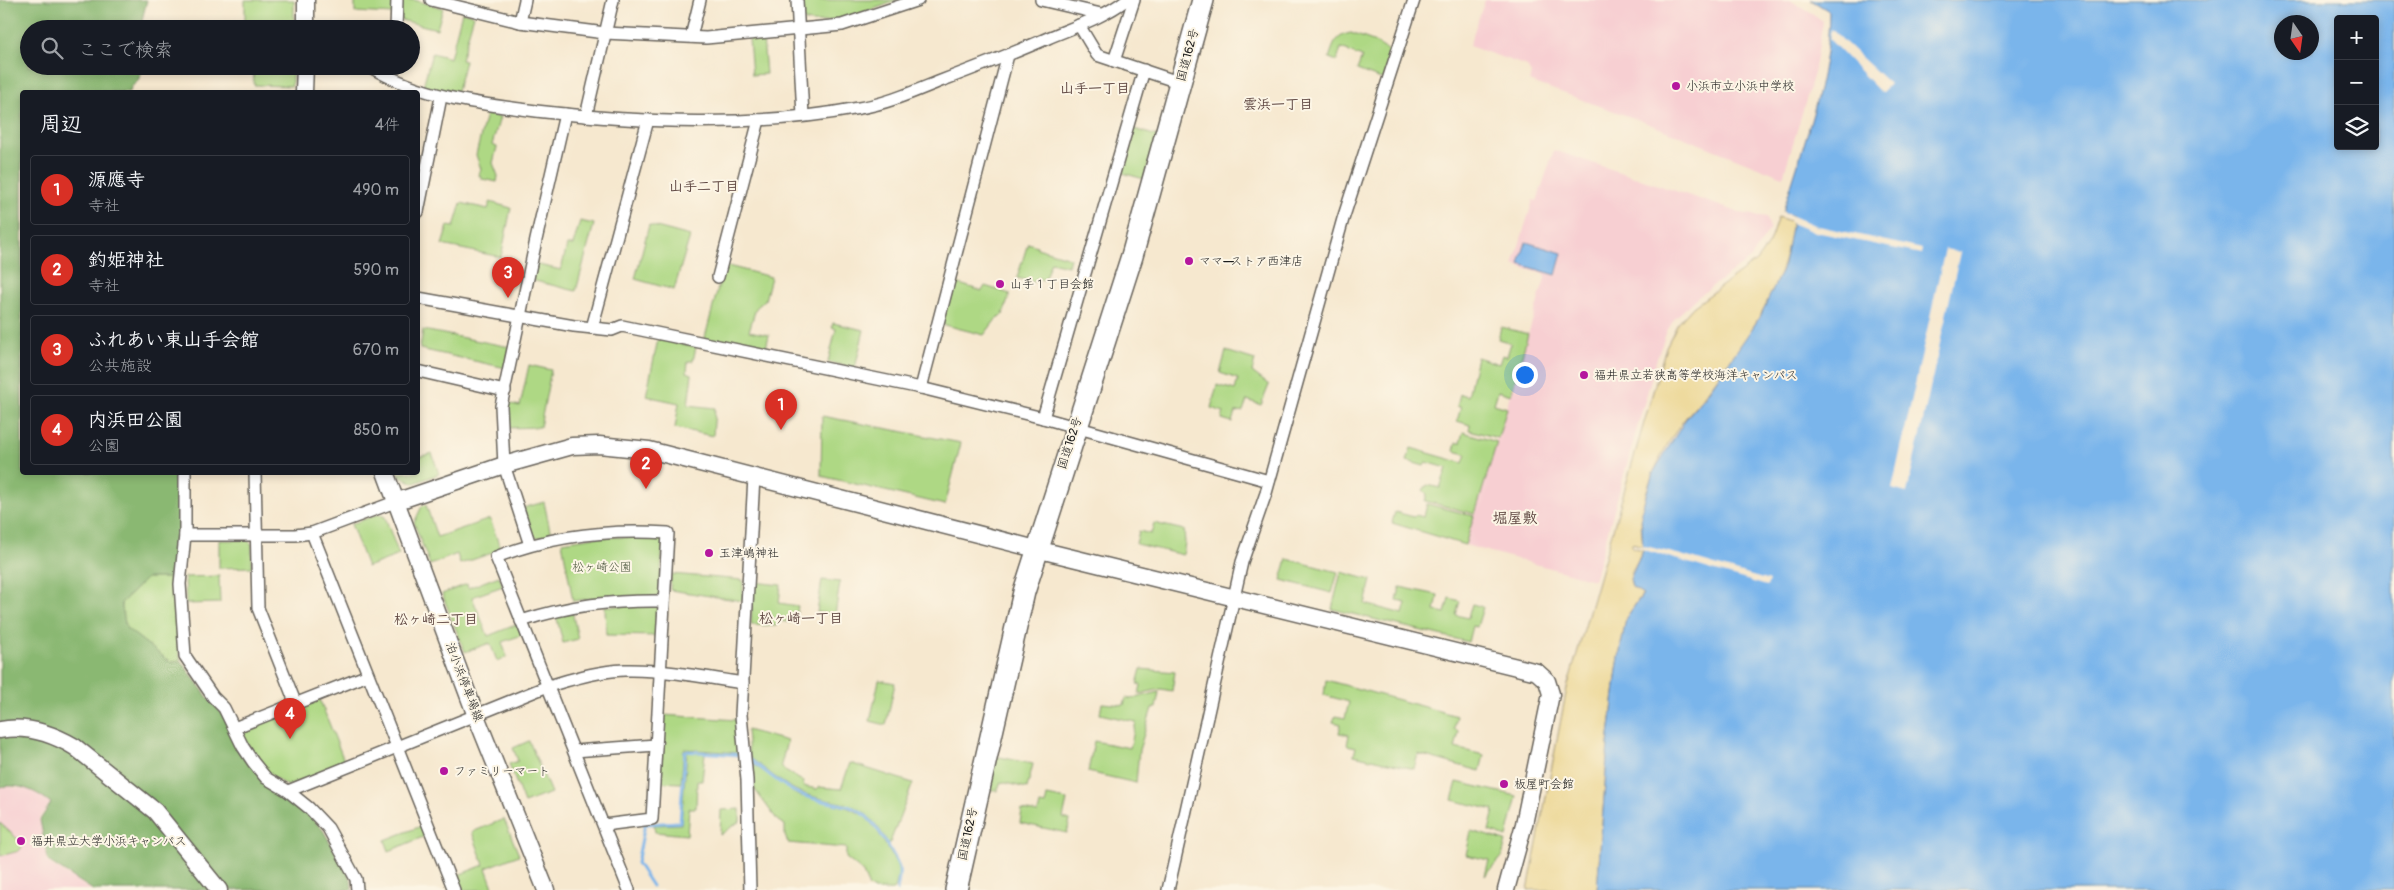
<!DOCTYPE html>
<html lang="ja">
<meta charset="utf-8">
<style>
:root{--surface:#171b24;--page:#20242c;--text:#f1f3f6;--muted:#9ea1a6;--line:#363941;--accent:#d93025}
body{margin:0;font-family:Pangolin,"Klee One",sans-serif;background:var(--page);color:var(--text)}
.controls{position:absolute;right:15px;top:15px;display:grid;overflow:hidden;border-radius:5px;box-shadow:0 2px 8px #0003}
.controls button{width:45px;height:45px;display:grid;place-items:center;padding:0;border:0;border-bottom:1px solid var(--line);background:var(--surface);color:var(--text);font:25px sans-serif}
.compass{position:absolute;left:2274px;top:15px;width:45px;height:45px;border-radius:50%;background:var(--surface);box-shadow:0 2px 8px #0003;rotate:167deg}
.you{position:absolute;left:1524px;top:374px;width:18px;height:18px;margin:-12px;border:4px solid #fff;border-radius:50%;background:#1a73e8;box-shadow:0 0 0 8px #1a73e833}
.badge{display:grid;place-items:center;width:32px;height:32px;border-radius:50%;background:var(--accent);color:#fff;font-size:16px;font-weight:700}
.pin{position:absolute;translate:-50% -41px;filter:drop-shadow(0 1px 2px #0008)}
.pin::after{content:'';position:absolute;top:26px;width:18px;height:15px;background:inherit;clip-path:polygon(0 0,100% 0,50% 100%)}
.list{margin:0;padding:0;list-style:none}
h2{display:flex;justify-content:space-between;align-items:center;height:65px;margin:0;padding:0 20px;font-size:21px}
h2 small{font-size:16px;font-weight:400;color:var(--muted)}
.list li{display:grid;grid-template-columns:32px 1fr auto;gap:15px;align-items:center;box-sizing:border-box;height:70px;margin:0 10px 10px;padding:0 10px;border:1px solid var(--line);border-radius:5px}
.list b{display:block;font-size:19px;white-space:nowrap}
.list p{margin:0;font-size:16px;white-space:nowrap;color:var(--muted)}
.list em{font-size:16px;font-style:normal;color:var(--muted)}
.icon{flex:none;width:28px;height:28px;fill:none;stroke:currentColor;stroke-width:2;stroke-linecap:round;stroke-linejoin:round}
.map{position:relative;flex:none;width:2394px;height:890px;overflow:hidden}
.search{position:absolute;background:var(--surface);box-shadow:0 2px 8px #0003;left:20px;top:20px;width:400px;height:55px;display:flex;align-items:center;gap:12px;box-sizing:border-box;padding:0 18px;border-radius:28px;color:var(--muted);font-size:19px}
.panel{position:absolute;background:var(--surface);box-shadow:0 2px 8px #0003;left:20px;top:90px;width:400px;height:385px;border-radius:5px}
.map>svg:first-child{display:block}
.built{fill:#f7cfd2}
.green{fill:#aed884;stroke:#657a50}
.forest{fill:#8ab872;stroke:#536a47}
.sand{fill:#eeda9e;stroke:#857b5d}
.water{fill:#7ab5eb;stroke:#4b6884;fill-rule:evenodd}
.pier{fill:#f6e8cf}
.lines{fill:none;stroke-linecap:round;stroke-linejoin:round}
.stream{stroke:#7ab5eb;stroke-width:3}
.street-casing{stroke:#68635b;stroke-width:14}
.secondary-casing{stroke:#68635b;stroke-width:19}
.highway-casing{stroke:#68635b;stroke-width:24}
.street{stroke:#fff;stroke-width:11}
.secondary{stroke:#fff;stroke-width:16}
.highway{stroke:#fff;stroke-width:21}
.poi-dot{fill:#b5179e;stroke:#fcf5e5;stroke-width:2}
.labels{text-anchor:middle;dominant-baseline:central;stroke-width:4;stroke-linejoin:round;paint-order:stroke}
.street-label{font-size:12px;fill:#1c1c1c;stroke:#fcf5e5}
.poi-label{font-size:12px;fill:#1c1c1c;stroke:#fcf5e5;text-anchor:start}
.park-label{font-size:12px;fill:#48543b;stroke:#fcf5e5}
.neighbourhood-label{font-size:14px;font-weight:bold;fill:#5f4742;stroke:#fcf5e5}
.quarter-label{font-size:15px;font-weight:bold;fill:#5f4742;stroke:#fcf5e5}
</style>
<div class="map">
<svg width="2394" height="890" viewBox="0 0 2394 890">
<rect width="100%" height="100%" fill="#fcf5e5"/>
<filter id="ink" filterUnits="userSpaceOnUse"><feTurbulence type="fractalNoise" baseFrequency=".02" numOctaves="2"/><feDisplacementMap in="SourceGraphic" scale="10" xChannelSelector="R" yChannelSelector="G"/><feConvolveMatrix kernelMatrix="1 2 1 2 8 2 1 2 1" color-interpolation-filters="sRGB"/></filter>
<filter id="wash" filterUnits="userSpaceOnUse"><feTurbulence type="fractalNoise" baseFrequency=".0096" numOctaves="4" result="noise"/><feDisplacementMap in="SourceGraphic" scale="20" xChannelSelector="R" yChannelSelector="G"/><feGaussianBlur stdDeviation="1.12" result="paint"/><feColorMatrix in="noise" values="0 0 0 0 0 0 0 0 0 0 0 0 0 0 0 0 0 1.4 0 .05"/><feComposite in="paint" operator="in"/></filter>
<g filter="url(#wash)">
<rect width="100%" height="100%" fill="#f6e8cf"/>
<g class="built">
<polygon points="1485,0 1790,0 1823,21 1814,73 1783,177 1639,120 1529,81 1531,74 1527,66 1469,46"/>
<polygon points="1554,150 1741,213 1767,217 1770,229 1751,258 1699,296 1675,318 1667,331 1657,358 1594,580 1465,545 1546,275 1513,265 1533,200 1537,201"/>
<polygon points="0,786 26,789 40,795 50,803 39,819 47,862 91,890 0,890"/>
</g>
<g class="green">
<polygon points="245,0 294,0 294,29 248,29 245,25"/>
<polygon points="355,0 393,0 393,14 355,12"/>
<polygon points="403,0 414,0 443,8 437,29 401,20 400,2"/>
<path d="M801 0H899C879 7 819 31 802 19Z"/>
<polygon points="462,12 474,15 461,60 465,61 456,95 423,86 432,53 450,58"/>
<path d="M1351 33 1373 41 1392 53 1384 78 1381 79 1357 70 1362 57 1349 52V51L1341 48 1337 61 1329 58C1334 44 1335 36 1351 33Z"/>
<polygon points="763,38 766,74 752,75 749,39"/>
<polygon points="292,66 292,86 254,85 253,66"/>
<polygon points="486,114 500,117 492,145 497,147 493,163 498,176 497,182 482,179 479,175 481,169 476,155"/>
<polygon points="1131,128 1157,136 1144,179 1119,172"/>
<polygon points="490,202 511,208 501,257 442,245 448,226 454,227 461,203 488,209"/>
<polygon points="580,221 594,224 576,291 531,280 534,264 561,270 567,245 573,245"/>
<polygon points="649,225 690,236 674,290 635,279"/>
<polygon points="1028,243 1037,246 1037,248 1070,258 1068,266 1051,262 1044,280 1037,278 1035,282 1017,278"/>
<polygon points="724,265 771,277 765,300 756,308 749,331 769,335 765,352 704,341"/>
<polygon points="953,282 982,291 985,286 1010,294 1003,315 997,318 984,335 941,324"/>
<polygon points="833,323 864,330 855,368 828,362 836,329 832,327"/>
<polygon points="1501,327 1528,334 1511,395 1498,391 1494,404 1507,408 1498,438 1469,430 1470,425 1457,421 1461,407 1457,406 1460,394 1468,396 1477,357 1499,364 1502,355 1507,356 1511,343 1498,339"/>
<polygon points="423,330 510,347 506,368 420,349"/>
<polygon points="658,339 696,347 693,361 688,361 687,372 692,374 688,405 715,408 713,436 675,428 679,403 646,396"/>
<polygon points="1226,351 1255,360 1252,372 1269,385 1261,405 1247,400 1243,411 1235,412 1232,422 1222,419 1224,412 1211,408 1217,385 1235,390 1238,379 1220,373"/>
<polygon points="529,365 551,370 540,427 507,428 507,403 520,406"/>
<polygon points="822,416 961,443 945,505 821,476"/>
<polygon points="1463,432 1497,442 1475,514 1425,501 1427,494 1423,490 1427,485 1440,488 1447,468 1426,462 1424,466 1407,461 1411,448 1463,463 1466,454 1454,451 1456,443 1460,443"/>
<polygon points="432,453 439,474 414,483 398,475 397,473 418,472 418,457"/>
<polygon points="544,502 551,535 537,538 533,536 523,508"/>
<polygon points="1427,504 1474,516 1465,545 1392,523 1395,512 1414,517 1415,515 1424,517"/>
<polygon points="426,505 437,537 490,519 501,550 460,564 457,554 430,565 414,523 422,506"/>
<polygon points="379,514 385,517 399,555 367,567 351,524"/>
<polygon points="1154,523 1184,530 1185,543 1183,555 1136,544 1139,531 1151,534"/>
<polygon points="594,537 660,537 663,540 660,594 657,597 612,596 573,601 562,542"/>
<polygon points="219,540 247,540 252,544 252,567 219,568"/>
<polygon points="1287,559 1338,572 1332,593 1281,580"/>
<polygon points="1341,572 1371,580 1365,604 1403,614 1406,603 1397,601 1400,587 1438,595 1435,611 1445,613 1449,598 1460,601 1456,615 1468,618 1472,604 1483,607 1477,627 1472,626 1468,642 1332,609"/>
<polygon points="671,574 743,580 743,601 670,590"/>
<polygon points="219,576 220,603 186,604 185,577"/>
<polygon points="499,576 503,586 472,597 488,636 518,624 522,635 502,642 507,657 497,661 490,643 465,652 442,594 467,584 468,588"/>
<polygon points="147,578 175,578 179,650 181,661 170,662 126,628 121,603"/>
<polygon points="822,580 840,582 835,615 817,612"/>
<polygon points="753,582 781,585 779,603 798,606 795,623 780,621 776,626 751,625"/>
<polygon points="605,606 656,606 659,610 658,636 606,635"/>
<polygon points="572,611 578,639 563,643 556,615"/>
<polygon points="1141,669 1175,672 1172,691 1161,689 1139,694 1141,685 1137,684"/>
<polygon points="879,680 895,683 886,725 870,721"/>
<polygon points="1326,680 1457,716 1454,729 1459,731 1455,748 1484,755 1480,771 1418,754 1414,769 1354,755 1356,747 1347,745 1349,735 1339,733 1341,724 1333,722 1335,716 1345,718 1349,702 1324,695"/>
<polygon points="1159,692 1156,708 1152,708 1139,750 1136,783 1088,772 1094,741 1130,748 1136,722 1100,714 1102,703 1124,705 1126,698 1131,699"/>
<path d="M319 698 345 763 288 786C265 775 253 754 241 733L243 729Z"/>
<polygon points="663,715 737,720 739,753 684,749 681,783 659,782"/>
<path d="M747 730 787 741 781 765 785 771 804 782 803 786 817 789 819 787 841 789 850 763 913 783 889 845C860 793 847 810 800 792 784 786 763 767 749 757Z"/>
<polygon points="529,741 551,793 524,803 509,764 518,761 513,748"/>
<polygon points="687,752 705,753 702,781 697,781 696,808 689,808 687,835 655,832 654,825 681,824"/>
<polygon points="995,756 1033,764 1027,788 1001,782 997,791 988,789"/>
<polygon points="749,761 797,795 846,807 864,815 877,830 898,866 899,874 895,888 892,890 874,890 869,887 862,871 846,858 846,848 788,843 785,836 785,825 778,821 750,783"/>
<polygon points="1457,782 1517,796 1507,837 1489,831 1494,810 1452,800"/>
<polygon points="1047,796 1067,800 1063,818 1070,820 1067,833 1020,823 1022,810 1038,813 1040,804 1045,805"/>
<polygon points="740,809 740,821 720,835 721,810"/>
<polygon points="504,819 519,855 486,868 494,890 458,890 453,877 484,865 472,832"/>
<polygon points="0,823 21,842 23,846 19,851 0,856"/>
<polygon points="424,825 428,835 389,851 385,840"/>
<polygon points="1471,831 1506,841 1502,857 1485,876 1489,860 1466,855"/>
</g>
<path class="forest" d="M0 0H147L142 20 147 29H29V66H145L137 82 131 87 130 92H22V472L182 473 181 534 175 578H147L121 603 126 628 170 662 181 661 209 699 220 711 263 781 305 810 323 830 351 879 352 890H93L48 861 40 820 51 803C36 791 19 783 0 787Z"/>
<path class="sand" d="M1778 217 1792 222C1785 290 1744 343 1704 396 1699 403 1693 409 1687 416 1666 443 1647 478 1642 512 1640 523 1642 534 1643 546L1632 543V547L1643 550 1631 573 1632 587 1643 593 1626 618 1617 669 1608 744 1597 890H1528L1567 688 1666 347 1677 325 1693 307 1756 261 1769 243Z"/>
<g class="water">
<path d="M1811 0H2394V890H1597L1608 744 1617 669 1626 618 1643 594 1632 587 1630 579 1643 550 1641 512 1653 473 1687 417 1704 398 1760 317 1784 265 1793 216 1783 212C1802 147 1829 80 1829 11ZM2338 19H2375V146H2338ZM2282 22H2312V52H2282Z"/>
<polygon points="1526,242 1562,253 1556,275 1519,264"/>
</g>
<g class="pier">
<polygon points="1831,29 1890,84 1881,93 1829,39"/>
<polygon points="1781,211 1814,225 1922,249 1921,254 1811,231 1789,222 1790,218 1782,214"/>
<polygon points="1945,249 1960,252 1907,493 1892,489"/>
<polygon points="1641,545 1681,555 1769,581 1767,586 1641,549"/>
</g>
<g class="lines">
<g class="stream">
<path d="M749 759C763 769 784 788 799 794 845 811 859 794 887 844 899 865 902 865 897 890"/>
<polyline points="652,886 637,863 645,824 680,822 685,751 740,755"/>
</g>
</g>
</g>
<g filter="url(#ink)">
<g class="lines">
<defs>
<g id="street">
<polyline points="431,0 520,22 605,33 706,38 842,25 918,0"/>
<polyline points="797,0 803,116"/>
<polyline points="1041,0 1101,14"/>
<polyline points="520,22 525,0"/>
<polyline points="1079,25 1097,55 1181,83"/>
<polyline points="396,29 397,0"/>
<polyline points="691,37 700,0"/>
<polyline points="1114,61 1134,0"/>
<path d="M369 66C420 97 479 104 536 111 642 123 754 128 859 108 886 104 913 92 938 82 975 68 1012 54 1048 38 1074 27 1104 17 1126 0"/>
<polyline points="586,116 613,0"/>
<polyline points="418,212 441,97"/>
<polyline points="718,277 759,120"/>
<polyline points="418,298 574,326 612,330 622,326 921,388 1043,418 1269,481"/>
<polyline points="592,328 648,120"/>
<polyline points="418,371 505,391"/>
<polyline points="921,388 1008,55"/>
<polyline points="1043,418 1144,70"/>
<polyline points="255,472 258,608 295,702"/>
<polyline points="312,533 454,890"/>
<polyline points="185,535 185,472"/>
<polyline points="530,545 504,465 501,406 536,240 565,114"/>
<path d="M521 621C571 605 612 600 664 601"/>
<polyline points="234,728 368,675"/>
<polyline points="574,751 656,745"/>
<path d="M288 791 548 686C573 679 598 671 624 670 663 669 704 677 743 683"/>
<path d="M604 825 652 819 668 533C608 529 552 535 496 557L629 890"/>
<polyline points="357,890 356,879 328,828 309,808 288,791 266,778 253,762 243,747 224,708 213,697 185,656 180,584 185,535 295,535 312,533 395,502"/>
<polyline points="750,890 747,780 741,715 754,477"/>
<polyline points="1168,890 1242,562 1266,493 1343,219 1414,0"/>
</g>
<g id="secondary">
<polyline points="306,29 306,0"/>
<polyline points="304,92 305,66"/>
<polyline points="385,472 476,716 546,890"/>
<polyline points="395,502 504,465 572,446 599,445 649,450 1036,549 1537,672 1547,681 1551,694 1524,824 1506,890"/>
<path d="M0 730C27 725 53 734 75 747L155 811 219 890"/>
</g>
<polyline id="highway" points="956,890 1024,592 1132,256 1203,0"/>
</defs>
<use href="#street" class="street-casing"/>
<use href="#secondary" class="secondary-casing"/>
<use href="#highway" class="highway-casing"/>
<use href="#street" class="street"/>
<use href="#secondary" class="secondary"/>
<use href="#highway" class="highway"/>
</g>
</g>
<g class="poi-dot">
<circle cx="1676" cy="86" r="5"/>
<circle cx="1189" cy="261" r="5"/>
<circle cx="1000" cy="284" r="5"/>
<circle cx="1584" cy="375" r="5"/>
<circle cx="709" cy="553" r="5"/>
<circle cx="444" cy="771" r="5"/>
<circle cx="1504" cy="784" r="5"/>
<circle cx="21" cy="841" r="5"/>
</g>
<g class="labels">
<g class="street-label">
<text transform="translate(1188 55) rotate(-75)">国道162号</text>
<text transform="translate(1070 443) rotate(-72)">国道162号</text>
<text transform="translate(464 682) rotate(69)">泊小浜停車場線</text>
<text transform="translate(968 834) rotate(-78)">国道162号</text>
</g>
<g class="poi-label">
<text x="1686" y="86">小浜市立小浜中学校</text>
<text x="1199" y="261">ママ―ストア西津店</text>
<text x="1010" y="284">山手１丁目会館</text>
<text x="1594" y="375">福井県立若狭高等学校海洋キャンパス</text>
<text x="719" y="553">玉津嶋神社</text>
<text x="454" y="771">ファミリーマート</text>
<text x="1514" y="784">板屋町会館</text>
<text x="31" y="841">福井県立大学小浜キャンパス</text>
</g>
<g class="park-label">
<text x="602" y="567">松ヶ崎公園</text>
</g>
<g class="neighbourhood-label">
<text x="1095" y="88">山手一丁目</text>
<text x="1278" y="104">雲浜一丁目</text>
<text x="704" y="186">山手二丁目</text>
<text x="801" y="618">松ヶ崎一丁目</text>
<text x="436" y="619">松ヶ崎二丁目</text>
</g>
<g class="quarter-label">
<text x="1515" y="518">堀屋敷</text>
</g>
</g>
</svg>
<div class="controls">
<button>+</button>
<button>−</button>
<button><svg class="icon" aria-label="layers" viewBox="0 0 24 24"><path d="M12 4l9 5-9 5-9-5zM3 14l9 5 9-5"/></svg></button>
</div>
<svg class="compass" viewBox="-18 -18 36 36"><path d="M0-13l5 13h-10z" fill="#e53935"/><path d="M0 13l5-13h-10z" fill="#9ea1a6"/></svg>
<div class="you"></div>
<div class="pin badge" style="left:781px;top:430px">1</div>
<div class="pin badge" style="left:646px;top:489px">2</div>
<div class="pin badge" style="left:508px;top:298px">3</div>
<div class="pin badge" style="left:290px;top:739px">4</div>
<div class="search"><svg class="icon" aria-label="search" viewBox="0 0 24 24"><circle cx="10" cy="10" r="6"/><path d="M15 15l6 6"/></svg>ここで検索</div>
<section class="panel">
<h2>周辺<small>4件</small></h2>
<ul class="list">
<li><span class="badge">1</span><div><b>源應寺</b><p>寺社</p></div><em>490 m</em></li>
<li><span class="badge">2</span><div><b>釣姫神社</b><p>寺社</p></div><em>590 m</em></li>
<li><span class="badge">3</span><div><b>ふれあい東山手会館</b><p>公共施設</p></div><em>670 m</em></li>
<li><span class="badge">4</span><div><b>内浜田公園</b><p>公園</p></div><em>850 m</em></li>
</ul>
</section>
</div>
